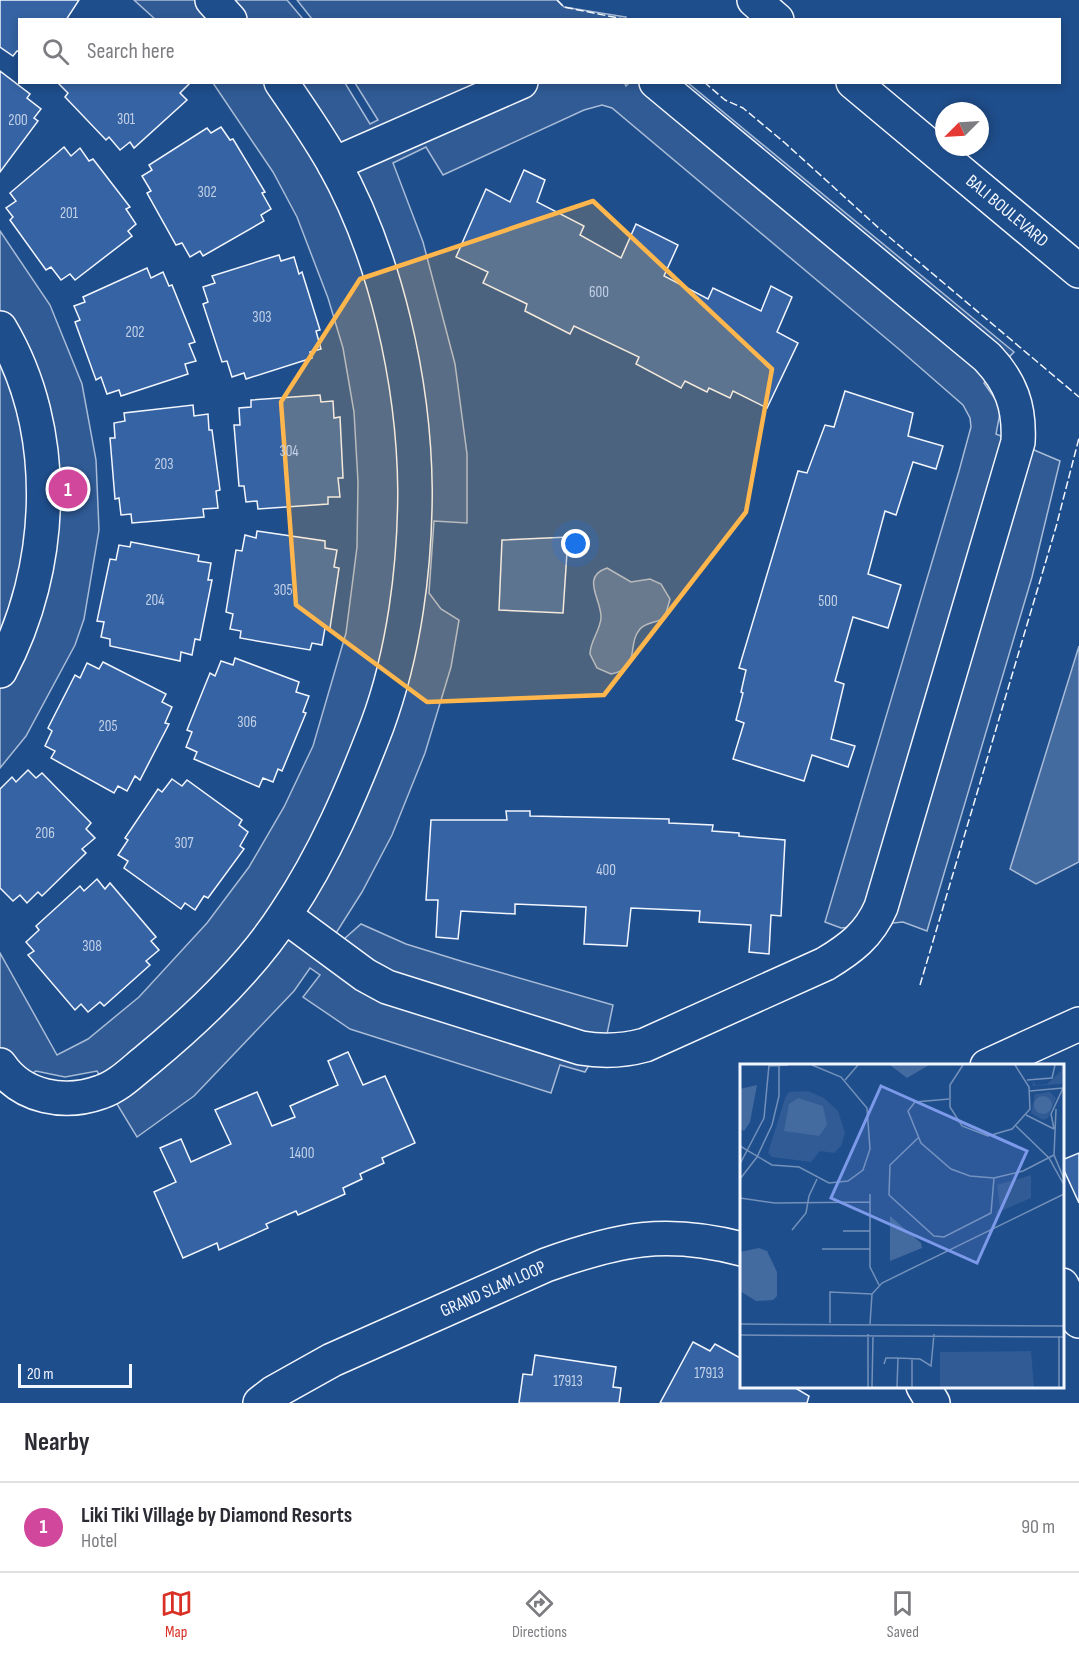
<!DOCTYPE html>
<style>
:root{--surface:#fff;--page:#f7f7f7;--text:#2b2b33;--muted:#7c7c81;--line:#e1e1e2;--accent:#d93025}
body{margin:0;font-family:"Sofia Sans Condensed",sans-serif;background:var(--page);color:var(--text)}
.compass{position:absolute;left:935px;top:102px;width:54px;height:54px;border-radius:50%;background:var(--surface);box-shadow:0 3px 9px #0003;rotate:246deg}
.scale{position:absolute;left:18px;bottom:15px;width:114px;box-sizing:border-box;padding-left:6px;border:3px solid #f2f6ff;border-top:0;font-size:16px;line-height:21px;white-space:nowrap;color:#f2f6ff;-webkit-text-stroke:4px #1f4e8c;paint-order:stroke}
.you{position:absolute;left:576px;top:544px;width:21px;height:21px;margin:-15px;border:4px solid #fff;border-radius:50%;background:#1a73e8;box-shadow:0 0 0 9px #1a73e833}
.badge{display:grid;place-items:center;width:39px;height:39px;border-radius:50%;background:var(--accent);color:#fff;font-size:20px;font-weight:700}
.pin{position:absolute;translate:-50% -50%;border:3px solid #fff;box-shadow:0 2px 6px #0006}
.list{margin:0;padding:0;list-style:none}
h2{display:flex;justify-content:space-between;align-items:center;height:78px;margin:0;padding:0 24px;font-size:26px}
h2 small{font-size:20px;font-weight:400;color:var(--muted)}
.list li{display:grid;grid-template-columns:39px 1fr auto;gap:18px;align-items:center;box-sizing:border-box;height:90px;padding:0 24px;border-top:2px solid var(--line)}
.list b{display:block;font-size:22px;white-space:nowrap}
.list p{margin:0;font-size:20px;white-space:nowrap;color:var(--muted)}
.list em{font-size:20px;font-style:normal;color:var(--muted)}
.icon{flex:none;width:33px;height:33px;fill:none;stroke:currentColor;stroke-width:2;stroke-linecap:round;stroke-linejoin:round}
.map{position:relative;flex:none;width:1079px;height:1403px;overflow:hidden}
.search{position:absolute;background:var(--surface);box-shadow:0 3px 9px #0003;left:18px;right:18px;top:18px;height:66px;display:flex;align-items:center;gap:15px;box-sizing:border-box;padding:0 21px;border-radius:0px;color:var(--muted);font-size:22px}
.sheet{height:168px;background:var(--surface)}
nav{display:flex;justify-content:space-around;align-items:center;box-sizing:border-box;height:84px;border-top:2px solid var(--line);background:var(--surface);font-size:16px;color:var(--muted)}
nav a{display:grid;justify-items:center;gap:3px}
nav .on{color:var(--accent)}
.map>svg:first-child{display:block}
.built{fill:#305b95;stroke:#a8bbd7;stroke-width:1.5}
.water{fill:#446ba0;stroke:#a8bbd7;stroke-width:1.5}
.building{fill:#3563a3;stroke:#f2f6ff;stroke-width:1.5}
.lines{fill:none;stroke-linecap:round;stroke-linejoin:round}
.minor-casing{stroke:#f2f6ff;stroke-width:36}
.minor{stroke:#1f4e8c;stroke-width:33}
.fence{stroke:#f2f6ff;stroke-width:1.5;stroke-dasharray:8 3;stroke-linecap:butt}
.marked{fill:#ffb74d;fill-opacity:0.2;stroke:#ffb74d;stroke-width:4.5;stroke-linejoin:round}
.labels{text-anchor:middle;dominant-baseline:central;stroke-width:4.5;stroke-linejoin:round;paint-order:stroke}
.number-label{font-size:15px;fill:#c3d1e8}
.street-label{font-size:18px;fill:#f2f6ff;stroke:#1f4e8c}
.inset-road{fill:none;stroke:#7391ba;stroke-width:1.5}
.view{fill:#7d9aea;fill-opacity:0.15;stroke:#7d9aea;stroke-width:3}
.inset-edge{fill:none;stroke:#f2f6ff;stroke-width:3}
</style>
<div class="map">
<svg width="1079" height="1403" viewBox="0 0 1079 1403">
<rect width="100%" height="100%" fill="#1f4e8c"/>
<g class="built">
<polygon points="134,0 287,0 303,19 155,19"/>
<polygon points="297,0 557,0 564,7 626,17 625,20 312,19"/>
<polygon points="624,82 626,86 629,83 688,83 1014,352 984,383 998,403 1000,413 996,434 1060,461 1032,577 927,931 903,922 841,928 825,922 959,471 971,427 970,418 963,405 900,350 612,108 602,105 584,110 443,175 426,147 393,163 423,242 455,364 467,454 467,523 434,521 429,593 441,609 459,620 451,667 425,753 392,835 362,892 336,933 344,939 361,924 406,944 464,962 613,1005 607,1034 585,1072 560,1065 551,1093 350,1029 303,997 320,975 310,968 294,991 194,1096 137,1137 97,1071 65,1077 36,1071 0,1092 0,953 57,1055 88,1039 139,997 207,923 249,867 284,807 313,746 346,633 357,547 358,482 354,412 343,348 328,298 297,217 273,172 213,83 345,83 370,124 378,120 355,83"/>
<polygon points="0,231 50,305 82,384 96,460 99,530 84,619 75,645 26,736 0,768"/>
</g>
<g class="water">
<path d="M607 568 631 582 650 579 661 584 670 599 665 617C658 623 646 622 640 629 626 645 642 668 611 674L597 668 590 654C590 641 600 631 601 618 602 600 580 577 607 568Z"/>
<polygon points="1079,646 1079,862 1036,884 1010,869"/>
</g>
<g class="building">
<polygon points="0,0 79,0 66,20 20,20 20,52 17,51 13,56 0,47"/>
<polygon points="0,71 30,94 27,98 41,109 34,118 38,121 0,172"/>
<polygon points="57,82 188,82 189,84 180,93 187,100 134,148 130,142 120,150 109,137 106,140 65,97 68,93"/>
<polygon points="221,127 230,140 233,139 265,192 262,193 271,209 261,215 264,221 203,256 200,251 190,257 182,243 176,245 147,193 151,191 142,176 152,170 149,165 207,128 211,133"/>
<polygon points="64,147 71,156 80,148 89,161 93,159 130,207 126,209 136,224 128,231 132,236 75,280 70,274 61,280 51,267 46,270 10,220 13,217 6,208 16,201 10,193"/>
<polygon points="524,170 545,180 537,202 584,226 580,235 621,258 636,224 678,245 664,276 708,299 713,288 761,311 771,286 792,297 777,332 798,343 767,408 733,391 730,398 709,388 707,392 685,381 681,388 636,364 639,357 574,326 570,334 525,311 527,304 483,283 488,272 456,257 486,189 510,202"/>
<polygon points="279,255 281,261 294,257 299,274 302,272 320,330 316,331 321,349 310,352 312,358 246,379 244,373 232,377 227,361 222,362 203,304 208,302 203,287 215,283 212,276"/>
<polygon points="147,268 151,278 163,272 169,286 172,285 195,342 189,344 196,361 185,364 188,374 121,396 119,390 107,394 101,377 96,380 75,322 80,320 74,306 85,302 83,297"/>
<polygon points="845,391 913,413 908,436 943,446 936,469 913,462 896,515 885,511 868,574 901,585 888,628 853,617 835,681 844,684 831,739 855,746 848,767 812,755 804,781 733,759 744,723 736,720 743,693 741,692 746,670 739,668 798,471 807,473 825,425 834,427"/>
<polygon points="320,395 321,402 333,401 334,418 340,417 343,478 338,478 340,497 328,497 328,504 258,509 257,501 246,502 244,486 239,486 234,425 240,425 239,408 251,407 251,400"/>
<polygon points="193,405 194,416 208,414 209,430 212,430 220,490 216,491 218,508 203,509 204,517 132,523 131,514 121,515 119,498 115,499 110,438 115,438 114,423 125,421 124,413"/>
<polygon points="257,531 325,541 325,548 337,550 334,567 339,568 330,628 325,628 322,645 312,643 310,650 240,638 241,631 230,629 233,614 226,612 236,550 242,551 245,535 256,538"/>
<polygon points="568,537 563,613 499,610 502,540"/>
<polygon points="131,542 199,555 198,561 211,563 208,580 212,580 200,640 195,639 192,655 181,652 180,661 110,646 110,639 101,637 104,622 97,621 110,559 116,560 119,545 130,547"/>
<polygon points="235,658 299,682 296,692 309,696 303,712 306,713 282,771 278,769 273,782 263,778 259,787 194,759 197,752 186,747 192,732 187,730 210,673 215,676 221,661 233,665"/>
<polygon points="103,662 166,694 162,702 172,707 165,723 169,724 140,780 135,776 127,791 118,786 114,793 51,758 55,751 45,746 52,731 48,728 75,675 80,678 87,663 99,669"/>
<polygon points="28,770 36,778 42,773 91,823 86,829 95,838 82,849 86,853 42,896 38,892 27,903 20,895 13,901 0,888 0,789 12,777 16,782"/>
<polygon points="172,779 182,786 187,780 242,820 239,825 248,832 240,846 244,849 208,898 204,896 195,910 185,903 181,909 124,868 128,861 118,855 128,840 125,838 158,789 162,792"/>
<polygon points="506,811 530,811 530,816 669,819 669,823 713,825 712,831 739,833 739,836 785,840 781,916 771,915 769,954 749,952 751,925 699,922 700,911 631,908 627,946 584,944 586,907 515,904 515,914 461,911 458,939 436,937 438,900 426,900 431,820 507,820"/>
<polygon points="97,879 105,889 110,883 156,937 151,941 159,950 146,961 150,965 104,1006 100,1002 88,1012 81,1004 75,1010 28,955 34,951 26,942 39,930 36,926 80,886 84,891"/>
<polygon points="348,1052 363,1085 385,1076 415,1143 382,1158 384,1163 360,1174 362,1179 343,1188 345,1194 298,1215 296,1211 266,1224 268,1228 219,1250 217,1243 183,1258 154,1192 176,1182 160,1148 181,1139 191,1162 231,1144 215,1110 257,1092 272,1126 295,1117 290,1106 338,1085 328,1061"/>
<polygon points="1079,1153 1079,1203 1062,1166 1062,1160"/>
<polygon points="693,1342 710,1351 715,1344 742,1359 742,1386 792,1386 809,1396 807,1403 660,1403"/>
<polygon points="535,1355 616,1367 613,1387 621,1388 619,1403 519,1403 523,1374 532,1375"/>
</g>
<g class="lines">
<defs>
<g id="minor">
<polyline points="212,0 230,20"/>
<polyline points="754,0 777,20"/>
<polyline points="853,82 1079,271"/>
<polyline points="334,164 521,82"/>
<path d="M0 328C61 430 55 568 0 671"/>
<path d="M285 916 365 975 387 987 581 1048C604 1052 623 1051 645 1045L825 964C850 949 869 935 881 907L1018 442C1020 407 1011 382 987 357L656 82"/>
<path d="M0 1065C22 1098 65 1105 101 1092 119 1086 133 1071 147 1060 198 1018 250 969 286 913 325 855 352 791 377 726 404 653 415 568 415 490 414 382 386 256 333 162 317 134 299 108 281 82"/>
<polyline points="987,1066 1079,1024"/>
<polyline points="1062,1285 1079,1321"/>
<polyline points="923,1386 933,1403"/>
<path d="M260 1403 273 1393 332 1360 546 1265C619 1239 665 1229 742 1249"/>
</g>
</defs>
<use href="#minor" class="minor-casing"/>
<use href="#minor" class="minor"/>
<g class="fence">
<polyline points="557,0 564,7 628,20"/>
<polyline points="704,82 725,100 743,108 785,143 882,231 1079,397"/>
<polyline points="920,985 1056,527 1079,438"/>
</g>
</g>
<path class="marked" d="M593 201 772 369 746 512 604 695 427 702 296 605 281 402 360 279Z"/>
<g class="labels">
<g class="number-label">
<text x="126" y="119">301</text>
<text x="18" y="120">200</text>
<text x="207" y="192">302</text>
<text x="69" y="213">201</text>
<text x="599" y="292">600</text>
<text x="262" y="317">303</text>
<text x="135" y="332">202</text>
<text x="289" y="451">304</text>
<text x="164" y="464">203</text>
<text x="283" y="590">305</text>
<text x="155" y="600">204</text>
<text x="828" y="601">500</text>
<text x="247" y="722">306</text>
<text x="108" y="726">205</text>
<text x="45" y="833">206</text>
<text x="184" y="843">307</text>
<text x="606" y="870">400</text>
<text x="92" y="946">308</text>
<text x="302" y="1153">1400</text>
<text x="709" y="1373">17913</text>
<text x="568" y="1381">17913</text>
</g>
<g class="street-label">
<text transform="translate(1007 211) rotate(40)">BALI BOULEVARD</text>
<text transform="translate(493 1289) rotate(-24)">GRAND SLAM LOOP</text>
</g>
</g>
<g transform="translate(740 1064)">
<rect width="324" height="324" fill="#1f4e8c"/>
<path d="M321 1H324L322 20 292 22 294 17 295 21 307 20 321 7ZM68 27 84 34 98 47 105 69 101 82 94 89 80 87 71 98 32 93 28 89 45 34 49 28ZM310 28 316 34 308 54 303 56 291 49 295 30ZM291 111V134L254 150 260 144 257 121ZM291 287 294 323H200V288Z" fill="#305b95"/>
<path d="M150 1H189L167 14ZM17 21 10 58 4 67 0 65V25ZM294 41a9 9 0 1 1 18 0a9 9 0 1 1-18 0ZM58 34 83 42 87 61 79 72 44 67 49 40ZM150 152 181 179 182 184 150 197ZM19 184 27 187 37 208V232L33 236 16 237 0 227V188Z" fill="#446ba0"/>
<path class="inset-road" d="M223 1 210 21V43L222 62 248 72 272 65 290 45 289 23 275 1M29 2 48 1M105 16 118 1M287 16 312 14 315 1M290 27 323 24M209 35 175 38 168 47 181 79 211 105 230 112 254 114 283 107 314 91M316 45 314 91 324 115M286 51 314 65M276 62 309 94 324 121M314 65 311 50 324 22M178 74 150 101 149 131 194 172 204 173 251 149 254 114M0 82 32 101 59 103 89 119 108 117 123 106 130 85 127 44 101 13 72 1M0 100 24 54 29 1M0 115 17 93 32 61 39 32V1M130 130V203L139 221M0 134 35 139 130 138M52 166 66 149 69 132 77 115M103 167H130M82 185H130M90 259V228L132 230M0 260 324 262M130 260 132 230 142 219 324 130M0 271 324 273M319 272V323M172 294V323M144 300 146 294H158M128 323V270M132 323 133 272M157 323 158 294 180 295 191 302 194 270"/>
<path class="view" d="M141 22 287 87 237 199 91 134Z"/>
<rect width="324" height="324" class="inset-edge"/>
</g>
</svg>
<svg class="compass" viewBox="-18 -18 36 36"><path d="M0-13l5 13h-10z" fill="#e53935"/><path d="M0 13l5-13h-10z" fill="#7c7c81"/></svg>
<div class="scale">20 m</div>
<div class="you"></div>
<div class="pin badge" style="left:68px;top:489px;background:#d1479c">1</div>
<div class="search"><svg class="icon" aria-label="search" viewBox="0 0 24 24"><circle cx="10" cy="10" r="6"/><path d="M15 15l6 6"/></svg>Search here</div>
</div>
<section class="sheet">
<h2>Nearby<small></small></h2>
<ul class="list">
<li><span class="badge" style="background:#d1479c">1</span><div><b>Liki Tiki Village by Diamond Resorts</b><p>Hotel</p></div><em>90 m</em></li>
</ul>
</section>
<nav>
<a class="on"><svg class="icon" aria-label="map" viewBox="0 0 24 24"><path d="M3 6l6-2 6 2 6-2v14l-6 2-6-2-6 2zM9 4v14M15 6v14"/></svg>Map</a>
<a><svg class="icon" aria-label="directions" viewBox="0 0 24 24"><path d="M12 3l9 9-9 9-9-9zM9 14v-3h6M13 9l2 2-2 2"/></svg>Directions</a>
<a><svg class="icon" aria-label="saved" viewBox="0 0 24 24"><path d="M7 4h10v16l-5-4-5 4z"/></svg>Saved</a>
</nav>
